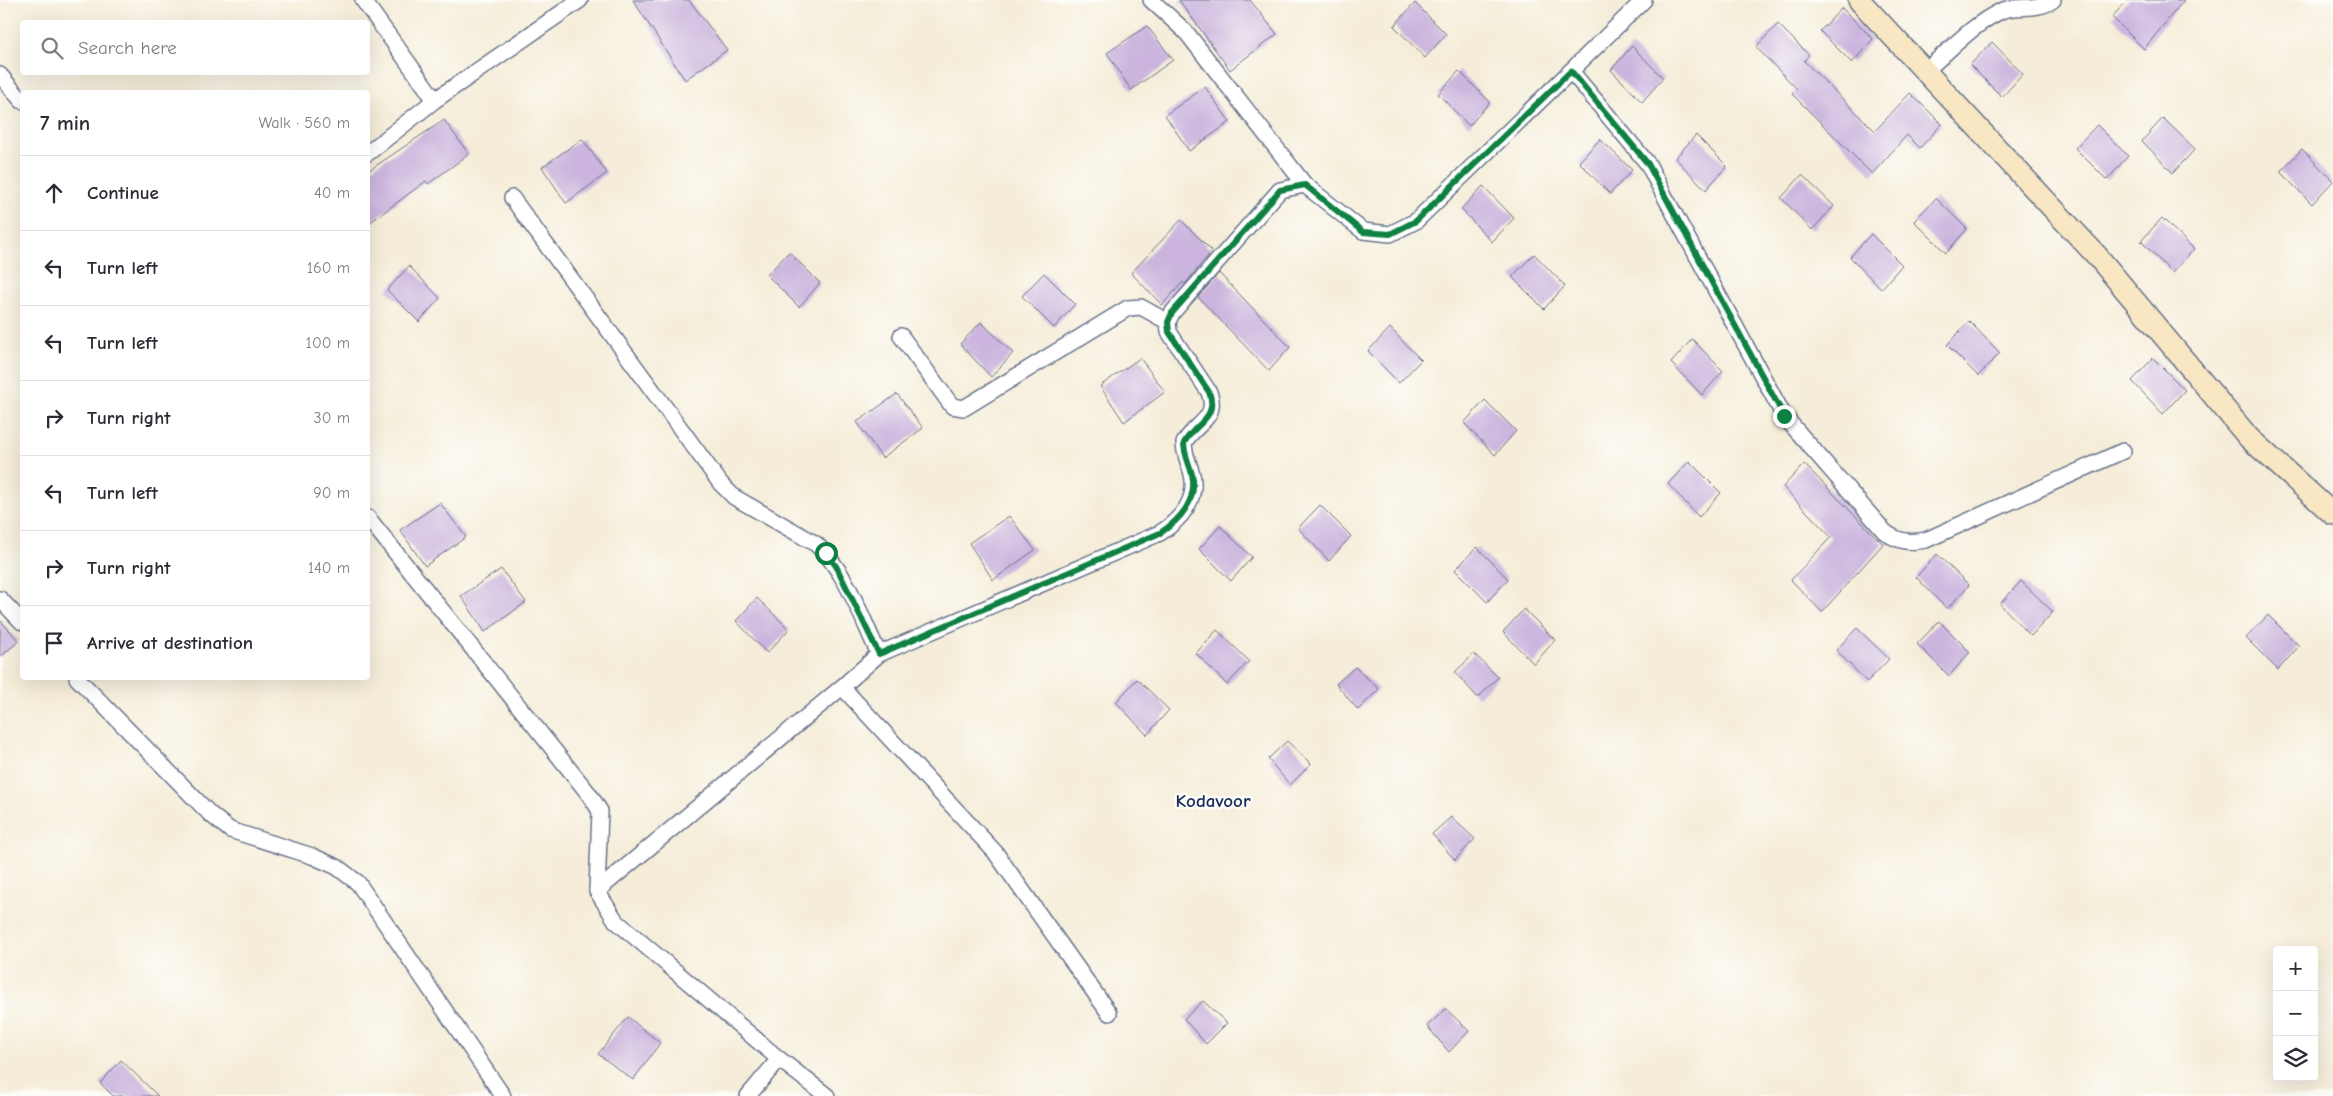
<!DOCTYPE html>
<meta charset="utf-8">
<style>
:root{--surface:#fff;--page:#f7f7f7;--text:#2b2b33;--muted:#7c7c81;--line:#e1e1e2}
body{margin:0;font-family:"Comic Neue",sans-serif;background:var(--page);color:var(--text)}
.controls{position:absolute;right:15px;bottom:15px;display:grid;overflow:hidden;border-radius:5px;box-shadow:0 5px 20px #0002}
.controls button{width:45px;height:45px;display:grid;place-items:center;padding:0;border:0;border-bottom:1px solid var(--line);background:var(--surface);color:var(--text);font:25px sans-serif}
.stop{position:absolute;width:15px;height:15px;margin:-11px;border:4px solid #0b8043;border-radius:50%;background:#fff}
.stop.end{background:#0b8043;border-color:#fff;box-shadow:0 1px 5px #0008}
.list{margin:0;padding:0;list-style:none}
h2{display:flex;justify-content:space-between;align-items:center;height:65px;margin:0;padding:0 20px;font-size:21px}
h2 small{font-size:16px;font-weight:400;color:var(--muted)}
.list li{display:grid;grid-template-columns:32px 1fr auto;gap:15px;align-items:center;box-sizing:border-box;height:75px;padding:0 20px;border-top:1px solid var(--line)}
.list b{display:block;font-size:19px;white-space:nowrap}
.list em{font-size:16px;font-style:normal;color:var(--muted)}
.icon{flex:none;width:28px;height:28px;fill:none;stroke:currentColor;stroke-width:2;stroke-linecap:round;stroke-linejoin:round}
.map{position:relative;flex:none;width:2333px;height:1096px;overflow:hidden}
.search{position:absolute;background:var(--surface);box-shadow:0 5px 20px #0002;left:20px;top:20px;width:350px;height:55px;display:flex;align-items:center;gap:12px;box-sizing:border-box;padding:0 18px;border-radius:5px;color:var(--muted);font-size:19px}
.panel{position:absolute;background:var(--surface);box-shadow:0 5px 20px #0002;left:20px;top:90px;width:350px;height:590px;border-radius:5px}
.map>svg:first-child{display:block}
.building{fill:#cbb5de}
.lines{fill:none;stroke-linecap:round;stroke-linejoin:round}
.street-casing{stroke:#677289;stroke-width:18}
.secondary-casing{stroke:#677289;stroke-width:24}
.street{stroke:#fff;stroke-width:15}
.secondary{stroke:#f9e7c3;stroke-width:21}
.route{stroke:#0b8043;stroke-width:6}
.labels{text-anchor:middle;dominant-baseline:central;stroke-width:5;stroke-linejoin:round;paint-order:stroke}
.district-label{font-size:19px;font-weight:bold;fill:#1b2f5e;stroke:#fdfcf7}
</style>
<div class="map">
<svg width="2333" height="1096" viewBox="0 0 2333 1096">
<rect width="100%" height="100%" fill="#fdfcf7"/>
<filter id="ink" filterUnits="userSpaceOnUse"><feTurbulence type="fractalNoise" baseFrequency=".02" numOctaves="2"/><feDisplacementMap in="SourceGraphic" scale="10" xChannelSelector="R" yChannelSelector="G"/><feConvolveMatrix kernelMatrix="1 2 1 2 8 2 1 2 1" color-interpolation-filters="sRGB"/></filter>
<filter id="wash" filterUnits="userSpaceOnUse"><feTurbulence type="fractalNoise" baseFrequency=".0096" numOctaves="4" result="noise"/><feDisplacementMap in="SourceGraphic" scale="20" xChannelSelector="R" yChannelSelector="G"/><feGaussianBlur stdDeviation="1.12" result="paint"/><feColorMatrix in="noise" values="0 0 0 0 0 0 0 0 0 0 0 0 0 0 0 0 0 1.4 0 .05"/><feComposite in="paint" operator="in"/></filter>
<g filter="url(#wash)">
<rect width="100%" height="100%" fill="#f5edd9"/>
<g id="blocks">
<g class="building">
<polygon points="633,0 689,0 727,50 685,80"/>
<polygon points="1179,0 1250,0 1277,34 1230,70"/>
<polygon points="2128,0 2184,0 2144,49 2112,17"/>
<polygon points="1415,3 1446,34 1425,58 1394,26"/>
<polygon points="1842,8 1873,39 1852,63 1820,31"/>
<polygon points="1778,24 1809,55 1804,61 1875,131 1910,93 1942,124 1920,148 1907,135 1872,174 1792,94 1797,89 1756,47"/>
<polygon points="1147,26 1173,60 1131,90 1107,53"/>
<polygon points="1992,42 2023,74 2002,97 1970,65"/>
<polygon points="1632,46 1663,78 1642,102 1611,70"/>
<polygon points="1459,71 1490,102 1469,126 1438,94"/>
<polygon points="1205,87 1230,122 1189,151 1165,115"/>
<polygon points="2163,118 2195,149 2173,173 2142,141"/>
<polygon points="444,120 469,154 428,184 426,181 368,224 368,171"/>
<polygon points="2097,125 2128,156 2107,180 2075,148"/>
<polygon points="1696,135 1727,166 1706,190 1675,158"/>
<polygon points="582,139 607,173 566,203 542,167"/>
<polygon points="1600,139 1632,170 1610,194 1579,162"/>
<polygon points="2302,149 2333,181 2312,204 2280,172"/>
<polygon points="1802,175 1834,206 1812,230 1781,198"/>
<polygon points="1483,186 1514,218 1492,242 1461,209"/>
<polygon points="1936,198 1967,229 1946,253 1914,221"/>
<polygon points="2162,218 2194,249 2172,273 2141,241"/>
<polygon points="1181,220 1212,251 1185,284 1183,282 1162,305 1131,273"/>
<polygon points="1871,234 1902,265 1881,289 1850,257"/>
<polygon points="789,252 820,283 799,307 767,275"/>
<polygon points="1534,254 1565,286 1544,309 1512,277"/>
<polygon points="409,266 440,298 419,322 387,290"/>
<polygon points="1044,273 1075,304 1054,328 1022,296"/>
<polygon points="1219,273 1290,347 1269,371 1198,297"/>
<polygon points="1969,321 2000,353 1978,376 1947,345"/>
<polygon points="981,322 1013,353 991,377 960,344"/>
<polygon points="1390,328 1421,360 1399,383 1368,351"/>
<polygon points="1692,339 1723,371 1702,395 1671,363"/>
<polygon points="1140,358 1165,392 1124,422 1100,386"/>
<polygon points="2153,358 2185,390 2163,414 2132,381"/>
<polygon points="897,394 923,428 882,458 857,422"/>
<polygon points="1485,400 1516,431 1495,455 1464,423"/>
<polygon points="1689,461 1721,493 1699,517 1668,484"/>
<polygon points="1804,464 1883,544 1822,612 1791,580 1831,537 1783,487"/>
<polygon points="440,503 466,537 425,566 400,530"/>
<polygon points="1320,505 1351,536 1329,561 1298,528"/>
<polygon points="1009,516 1035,550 993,580 969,543"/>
<polygon points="1220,526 1252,557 1231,581 1199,549"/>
<polygon points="1477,547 1508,579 1487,602 1455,570"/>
<polygon points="1937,554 1969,585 1947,609 1916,577"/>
<polygon points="501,569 526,602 485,632 461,596"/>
<polygon points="2021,581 2053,612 2031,636 2000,604"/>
<polygon points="757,598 789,629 767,653 736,621"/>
<polygon points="1524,609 1555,640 1534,664 1503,632"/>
<polygon points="2268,615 2299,646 2278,670 2246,638"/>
<polygon points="0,620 19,641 0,657"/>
<polygon points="1939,621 1970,652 1949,676 1917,644"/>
<polygon points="1857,628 1889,659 1867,682 1836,650"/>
<polygon points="1217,630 1249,661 1227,685 1196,653"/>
<polygon points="1474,654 1498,677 1478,698 1455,672"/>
<polygon points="1355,667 1379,689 1358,710 1336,684"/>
<polygon points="1137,679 1169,710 1147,735 1116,702"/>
<polygon points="1287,741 1311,764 1290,785 1268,759"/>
<polygon points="1451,817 1475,839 1455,860 1432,834"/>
<polygon points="1203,1001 1227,1023 1206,1044 1184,1019"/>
<polygon points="1446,1009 1469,1031 1449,1052 1427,1026"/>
<polygon points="628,1017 660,1043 633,1080 598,1054"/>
<polygon points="121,1060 158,1096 113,1096 100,1083"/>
</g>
</g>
</g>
<g filter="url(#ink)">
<use href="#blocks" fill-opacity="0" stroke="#677289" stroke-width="1"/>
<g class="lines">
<defs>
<g id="street">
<polyline points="363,0 435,100"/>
<polyline points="1151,0 1186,32 1305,185"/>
<path d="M1571 71 1648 164 1664 195 1784 416 1885 532C1899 542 1909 543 1926 540L2123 451"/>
<path d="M1925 71C1949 51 1973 24 2001 11 2017 4 2036 12 2053 0"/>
<polyline points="0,75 22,101"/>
<polyline points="368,153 435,100 580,0"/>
<path d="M512 198 721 484 734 497 816 544C847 572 861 617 879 654"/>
<polyline points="901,336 952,406 964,408 1128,308 1141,307 1168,322"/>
<polyline points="368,518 589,794 600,811 597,891 616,921 779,1059 827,1096"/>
<polyline points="0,599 22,622"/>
<polyline points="77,678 210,814 230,830 312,856 337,867 358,883 503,1096"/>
<polyline points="842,687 995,852 1109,1013"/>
<path d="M597 891 842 687 879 654 1160 533C1180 520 1198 500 1192 474 1189 463 1184 454 1184 443 1195 423 1219 419 1209 392L1169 332 1168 322 1172 313 1280 190 1305 185 1363 231 1390 234 1416 221 1644 0"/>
<polyline points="748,1096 779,1059"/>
</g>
<polyline id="secondary" points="1859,0 2098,257 2249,438 2333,514"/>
</defs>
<use href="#street" class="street-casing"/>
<use href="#secondary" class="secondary-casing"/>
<use href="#street" class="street"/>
<use href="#secondary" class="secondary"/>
</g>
</g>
<g class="lines" filter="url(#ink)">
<path class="route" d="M826 553 836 566 879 654 1160 533C1180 520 1198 500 1192 474 1189 463 1184 454 1184 443 1195 423 1219 418 1209 392L1169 332 1168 322 1172 313 1280 190 1305 185 1363 232 1390 234 1416 221 1571 71 1648 164 1664 194 1784 416"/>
</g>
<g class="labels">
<g class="district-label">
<text x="1213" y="801">Kodavoor</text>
</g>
</g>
</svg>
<div class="controls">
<button>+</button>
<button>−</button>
<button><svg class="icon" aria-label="layers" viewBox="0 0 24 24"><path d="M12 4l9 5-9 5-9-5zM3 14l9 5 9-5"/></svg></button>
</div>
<div class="stop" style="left:826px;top:553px"></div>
<div class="stop end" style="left:1784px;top:416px"></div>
<div class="search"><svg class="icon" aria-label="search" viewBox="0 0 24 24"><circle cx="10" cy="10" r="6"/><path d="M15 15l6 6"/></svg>Search here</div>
<section class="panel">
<h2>7 min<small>Walk · 560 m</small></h2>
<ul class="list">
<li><svg class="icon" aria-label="ahead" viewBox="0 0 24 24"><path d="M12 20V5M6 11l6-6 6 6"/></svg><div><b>Continue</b></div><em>40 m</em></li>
<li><svg class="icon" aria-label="left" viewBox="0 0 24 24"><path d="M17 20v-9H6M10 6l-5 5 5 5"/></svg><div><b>Turn left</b></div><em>160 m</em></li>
<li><svg class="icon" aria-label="left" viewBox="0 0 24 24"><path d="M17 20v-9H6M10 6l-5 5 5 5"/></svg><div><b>Turn left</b></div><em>100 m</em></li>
<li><svg class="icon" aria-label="right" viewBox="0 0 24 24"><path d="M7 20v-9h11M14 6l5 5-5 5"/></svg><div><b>Turn right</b></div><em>30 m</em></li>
<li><svg class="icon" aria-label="left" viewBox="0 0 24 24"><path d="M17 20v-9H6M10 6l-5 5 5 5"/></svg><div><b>Turn left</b></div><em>90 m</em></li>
<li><svg class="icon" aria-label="right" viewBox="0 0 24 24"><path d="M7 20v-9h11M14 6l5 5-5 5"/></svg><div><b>Turn right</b></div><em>140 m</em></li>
<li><svg class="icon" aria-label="arrive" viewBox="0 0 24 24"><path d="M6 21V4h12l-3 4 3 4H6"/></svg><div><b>Arrive at destination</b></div></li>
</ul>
</section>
</div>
